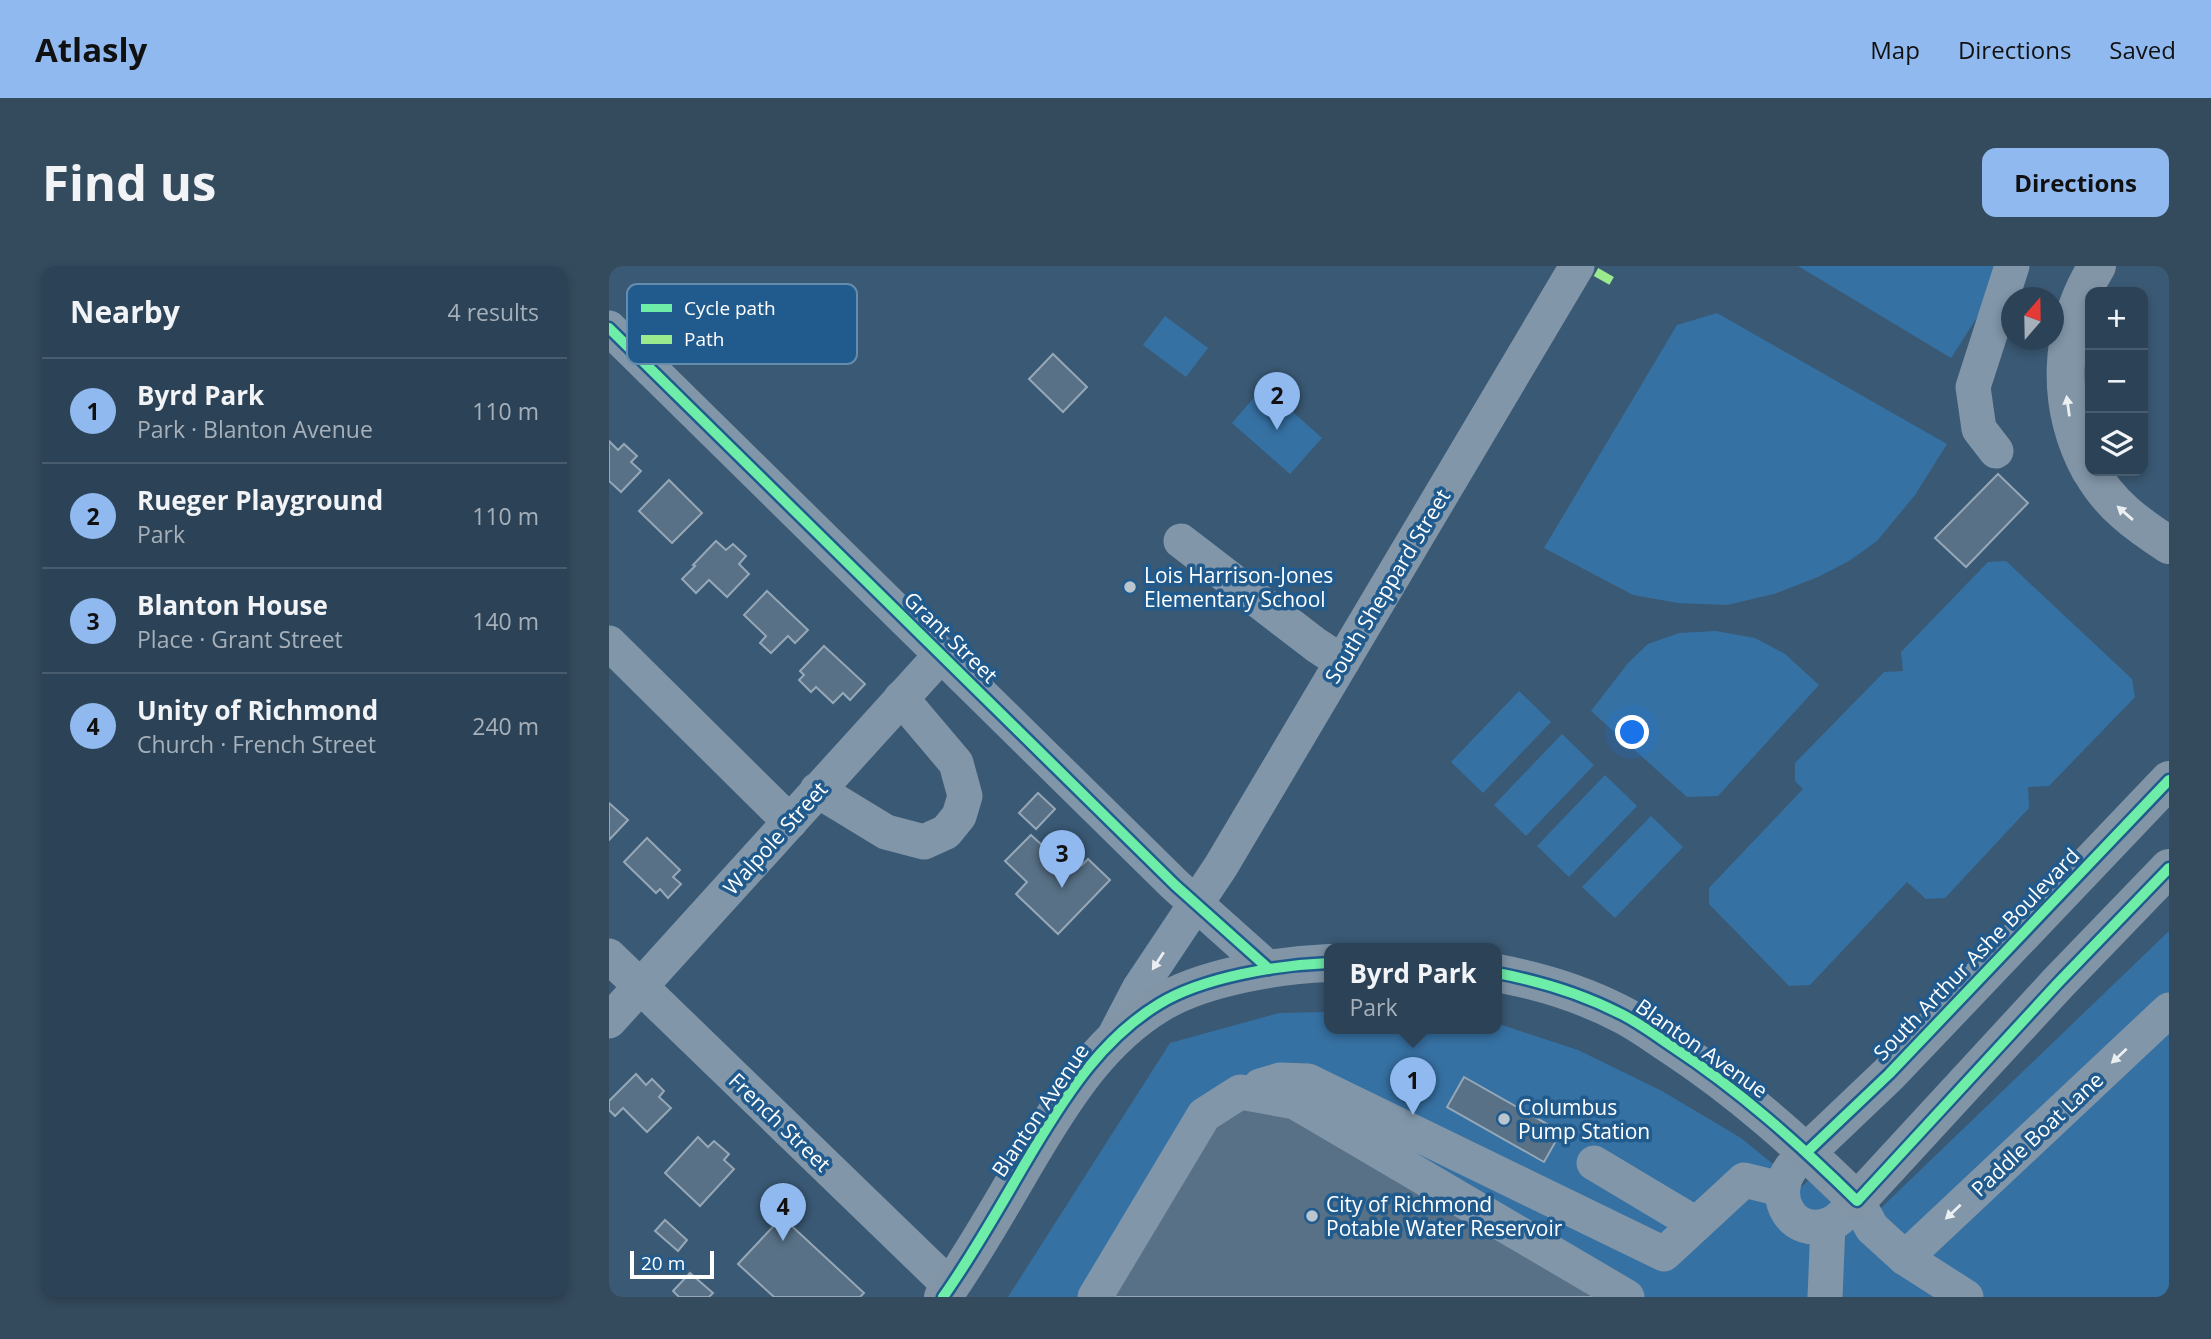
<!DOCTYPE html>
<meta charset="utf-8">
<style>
:root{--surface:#2c4357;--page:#344a5d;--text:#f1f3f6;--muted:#a6b0ba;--line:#485c6d;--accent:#90b9f0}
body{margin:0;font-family:"Open Sans",sans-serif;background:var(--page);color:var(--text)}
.controls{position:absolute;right:21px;top:21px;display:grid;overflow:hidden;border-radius:14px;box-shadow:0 4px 10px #0003}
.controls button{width:63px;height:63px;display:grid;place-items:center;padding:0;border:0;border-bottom:2px solid var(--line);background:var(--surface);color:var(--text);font:35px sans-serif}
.compass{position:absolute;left:1392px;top:21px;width:63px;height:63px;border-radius:50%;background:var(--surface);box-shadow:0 4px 10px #0003;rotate:20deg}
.scale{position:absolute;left:21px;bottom:18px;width:84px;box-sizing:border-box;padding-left:7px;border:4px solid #fff;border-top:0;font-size:19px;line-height:24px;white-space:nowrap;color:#fff;-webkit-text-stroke:5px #215b8d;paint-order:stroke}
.you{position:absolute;left:1024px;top:467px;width:24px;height:24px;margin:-18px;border:5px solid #fff;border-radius:50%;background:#1a73e8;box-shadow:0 0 0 10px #1a73e833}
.badge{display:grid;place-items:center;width:46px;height:46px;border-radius:50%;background:var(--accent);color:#111;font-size:23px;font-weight:700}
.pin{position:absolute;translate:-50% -58px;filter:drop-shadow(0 2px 4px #0008)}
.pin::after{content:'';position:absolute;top:37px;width:24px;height:21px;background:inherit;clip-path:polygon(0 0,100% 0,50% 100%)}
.popup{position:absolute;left:715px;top:677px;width:178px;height:91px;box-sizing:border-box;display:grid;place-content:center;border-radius:14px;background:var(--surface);filter:drop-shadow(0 2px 5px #0005);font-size:23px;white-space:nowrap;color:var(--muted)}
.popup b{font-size:26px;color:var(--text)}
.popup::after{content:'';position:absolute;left:50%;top:100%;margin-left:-14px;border:14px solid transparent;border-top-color:var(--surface)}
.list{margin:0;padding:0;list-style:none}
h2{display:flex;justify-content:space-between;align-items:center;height:91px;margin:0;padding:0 28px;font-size:30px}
h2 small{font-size:23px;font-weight:400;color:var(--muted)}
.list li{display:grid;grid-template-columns:46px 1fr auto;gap:21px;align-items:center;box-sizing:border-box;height:105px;padding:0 28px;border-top:2px solid var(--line)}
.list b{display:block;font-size:26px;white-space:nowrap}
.list p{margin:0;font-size:23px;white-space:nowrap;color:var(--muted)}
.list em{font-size:23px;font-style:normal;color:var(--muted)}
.icon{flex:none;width:38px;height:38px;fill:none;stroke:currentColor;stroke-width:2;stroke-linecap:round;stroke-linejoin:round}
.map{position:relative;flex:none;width:1560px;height:1031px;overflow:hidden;border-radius:14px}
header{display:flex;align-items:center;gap:42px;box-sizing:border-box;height:98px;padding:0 35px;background:var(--accent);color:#111}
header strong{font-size:33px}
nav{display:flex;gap:38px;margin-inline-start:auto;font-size:24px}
.intro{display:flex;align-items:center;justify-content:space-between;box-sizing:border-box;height:168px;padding:0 42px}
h1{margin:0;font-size:49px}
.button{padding:18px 32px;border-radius:14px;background:var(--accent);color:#111;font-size:24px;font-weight:700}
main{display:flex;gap:42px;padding:0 42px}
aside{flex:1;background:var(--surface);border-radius:14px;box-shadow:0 4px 10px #0003}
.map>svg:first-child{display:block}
.green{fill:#3671a3}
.building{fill:#587186;stroke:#96a8b7;stroke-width:2}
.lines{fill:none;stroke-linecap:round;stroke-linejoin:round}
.minor{stroke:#8196a9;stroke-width:35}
.major{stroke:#8195a7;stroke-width:38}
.highway{stroke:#8195a7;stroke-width:38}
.quiet{stroke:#9bea8d;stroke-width:9;stroke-dasharray:18 9;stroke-linecap:butt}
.cycleway-casing{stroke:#215b8d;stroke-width:15}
.cycleway{stroke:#6deda7;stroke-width:10}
.oneway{fill:#eceff2}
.poi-dot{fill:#bac5ce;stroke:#215b8d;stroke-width:2.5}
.labels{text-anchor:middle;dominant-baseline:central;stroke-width:7;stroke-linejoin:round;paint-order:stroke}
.poi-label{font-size:21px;fill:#fff;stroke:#215b8d;text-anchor:start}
.street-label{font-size:21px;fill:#fff;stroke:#215b8d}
.key{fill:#215b8d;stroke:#648caf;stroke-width:2}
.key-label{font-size:19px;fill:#fff}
</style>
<header>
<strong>Atlasly</strong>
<nav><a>Map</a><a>Directions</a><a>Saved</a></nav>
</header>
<div class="intro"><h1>Find us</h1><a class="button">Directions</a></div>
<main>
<aside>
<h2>Nearby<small>4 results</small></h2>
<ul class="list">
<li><span class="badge">1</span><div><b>Byrd Park</b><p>Park · Blanton Avenue</p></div><em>110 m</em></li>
<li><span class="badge">2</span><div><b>Rueger Playground</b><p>Park</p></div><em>110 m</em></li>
<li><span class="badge">3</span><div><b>Blanton House</b><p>Place · Grant Street</p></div><em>140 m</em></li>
<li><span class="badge">4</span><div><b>Unity of Richmond</b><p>Church · French Street</p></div><em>240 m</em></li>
</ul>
</aside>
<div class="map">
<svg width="1560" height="1031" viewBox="0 0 1560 1031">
<rect width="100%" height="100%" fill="#3a5974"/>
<g class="green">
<polygon points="1189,0 1388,0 1376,39 1342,92"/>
<polygon points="1108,47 1338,178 1306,229 1268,275 1240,295 1209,311 1165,328 1118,339 1069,337 1024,329 935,282 1068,59"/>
<polygon points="556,50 599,82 577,111 534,79"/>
<polygon points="655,120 713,172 681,208 623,157"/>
<polygon points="1397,295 1523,413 1526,431 1440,520 1419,521 1420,542 1336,632 1317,633 1298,616 1201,719 1180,720 1100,638 1100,622 1194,523 1186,515 1186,497 1275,406 1294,405 1292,386 1379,296"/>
<polygon points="1107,365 1146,372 1176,388 1210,419 1109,530 1078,531 982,445 1019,397 1039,378 1070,367"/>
<polygon points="910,425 942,456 874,527 842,496"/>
<polygon points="953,468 985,499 917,570 885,539"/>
<polygon points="996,509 1028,540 960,611 928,580"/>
<polygon points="1042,550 1074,581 1006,652 973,621"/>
<polygon points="1560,665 1560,1031 399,1031 561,777 670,747 720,746 720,763 888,763 888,758 890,758 969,784 1053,825 1132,872 1192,921 1199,915 1210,914 1225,929 1221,945 1247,966"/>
</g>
<g class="building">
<polygon points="444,88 478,121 454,146 420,113"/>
<polygon points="0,175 9,184 15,178 28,190 22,196 32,205 12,226 0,215"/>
<polygon points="1389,208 1419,237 1357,301 1326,272"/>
<polygon points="60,214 93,247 63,277 30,245"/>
<polygon points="107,275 117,284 124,278 137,290 130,298 140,308 118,331 100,314 87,327 73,313 86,300 84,299"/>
<polygon points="158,325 199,364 186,377 179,370 162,387 151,377 157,370 135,349"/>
<polygon points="215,380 256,418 241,434 234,427 224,437 207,421 202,426 190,414 195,409 191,405"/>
<polygon points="429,527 446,543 427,563 410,547"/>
<polygon points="0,537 19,554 0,574"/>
<polygon points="422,569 445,590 454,581 473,599 479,593 501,614 449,668 407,628 418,616 396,595"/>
<polygon points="38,572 71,604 64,611 72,618 59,632 51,623 47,627 15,596"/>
<polygon points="27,808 37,819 43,813 55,825 50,831 62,842 38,866 14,842 6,850 0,844 0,835"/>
<polygon points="855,811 952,866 935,896 838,841"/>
<polygon points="636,840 662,841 1001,1031 496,1031 591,869"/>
<polygon points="89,871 99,881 105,875 120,888 115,894 125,903 91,940 56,907"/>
<polygon points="173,951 255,1027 251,1031 165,1031 129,998"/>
<polygon points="56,954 78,974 69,985 46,965"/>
<polygon points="81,1007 104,1027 100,1031 70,1031 64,1025"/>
</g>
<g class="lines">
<g class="minor">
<polyline points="0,62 566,619 660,703"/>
<polyline points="1387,185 1370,163 1364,121 1403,0"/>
<polyline points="572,275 707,379 733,396"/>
<polyline points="0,377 181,556"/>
<polyline points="208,524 277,566 315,576 337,566 350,550 356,530 347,497 292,432"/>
<polyline points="0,690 342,1021"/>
<polyline points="0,755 332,389"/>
<polyline points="505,771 530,723 612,600 968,0"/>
<polyline points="651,820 671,814 699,815 1055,988 1135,914 1172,923"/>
<polyline points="985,897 1087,958"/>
<path d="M1182 902C1160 932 1184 971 1219 959 1231 955 1239 943 1248 935L1263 962 1296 992 1357 1031"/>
<polyline points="1296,992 1560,744"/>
<polyline points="486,1031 595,849 631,826 686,836 1018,1031"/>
<polyline points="1216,1031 1219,959"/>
</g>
<g class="major">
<path d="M888 707C930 715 971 727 1010 747 1029 756 1046 769 1064 781 1131 825 1190 878 1248 935L1449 717 1560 602"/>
<polyline points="1198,886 1280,808 1560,514"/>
<path d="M334 1031C368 983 396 931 426 881 459 826 494 772 550 738 594 711 669 699 720 697"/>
</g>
<g class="highway">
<path d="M1481 204C1446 139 1449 63 1488 0"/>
<path d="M1482 205C1500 238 1529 259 1560 279"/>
</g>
<polyline class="quiet" points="987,6 1008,18"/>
<defs>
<g id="cycleway">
<polyline points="0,62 566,619 660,703"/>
<path d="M888 707C930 715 971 727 1010 747 1029 756 1046 769 1064 781 1131 825 1190 878 1248 935L1449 717 1560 602"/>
<polyline points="1198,886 1280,808 1560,514"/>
<path d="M334 1031C368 983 396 931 426 881 459 826 494 772 550 738 594 711 669 699 720 697"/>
</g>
</defs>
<use href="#cycleway" class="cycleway-casing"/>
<use href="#cycleway" class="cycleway"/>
</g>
<defs><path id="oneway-solid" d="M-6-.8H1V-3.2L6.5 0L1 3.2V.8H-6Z" transform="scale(1.75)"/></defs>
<g class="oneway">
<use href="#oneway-solid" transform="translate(1459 140) rotate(-98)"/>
<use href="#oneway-solid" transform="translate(1516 247) rotate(-139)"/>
<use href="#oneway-solid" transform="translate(549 695) rotate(123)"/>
<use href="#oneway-solid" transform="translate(1510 790) rotate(137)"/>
<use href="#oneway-solid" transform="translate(1344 946) rotate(137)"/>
</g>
<g class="poi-dot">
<circle cx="521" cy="321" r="7"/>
<circle cx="895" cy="853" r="7"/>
<circle cx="703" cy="950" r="7"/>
</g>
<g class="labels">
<g class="poi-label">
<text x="535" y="309">Lois Harrison-Jones<tspan x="535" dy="24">Elementary School</tspan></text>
<text x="909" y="841">Columbus<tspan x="909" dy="24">Pump Station</tspan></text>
<text x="717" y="938">City of Richmond<tspan x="717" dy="24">Potable Water Reservoir</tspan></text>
</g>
<g class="street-label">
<text transform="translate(778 320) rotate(-59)">South Sheppard Street</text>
<text transform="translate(342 371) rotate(44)">Grant Street</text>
<text transform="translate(166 572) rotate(-48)">Walpole Street</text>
<text transform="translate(1367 688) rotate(-46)">South Arthur Ashe Boulevard</text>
<text transform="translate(1093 782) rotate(35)">Blanton Avenue</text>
<text transform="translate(431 844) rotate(-56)">Blanton Avenue</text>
<text transform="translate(171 856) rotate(44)">French Street</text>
<text transform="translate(1428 868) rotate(-43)">Paddle Boat Lane</text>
</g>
</g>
<rect x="18" y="18" width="230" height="80" rx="10" class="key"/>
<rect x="32" y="38" width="31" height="8" fill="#6deda7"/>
<rect x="32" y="69" width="31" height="9" fill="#9bea8d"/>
<g class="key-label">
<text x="75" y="49">Cycle path</text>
<text x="75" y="80">Path</text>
</g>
</svg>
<div class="controls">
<button>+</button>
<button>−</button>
<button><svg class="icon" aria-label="layers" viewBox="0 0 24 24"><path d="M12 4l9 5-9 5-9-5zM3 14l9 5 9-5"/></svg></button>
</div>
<svg class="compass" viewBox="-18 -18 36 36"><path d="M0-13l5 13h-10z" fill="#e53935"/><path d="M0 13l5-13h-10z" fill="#a6b0ba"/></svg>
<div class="scale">20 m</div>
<div class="you"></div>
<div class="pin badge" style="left:804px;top:849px">1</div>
<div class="popup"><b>Byrd Park</b>Park</div>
<div class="pin badge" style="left:668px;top:164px">2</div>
<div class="pin badge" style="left:453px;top:622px">3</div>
<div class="pin badge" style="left:174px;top:975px">4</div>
</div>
</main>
